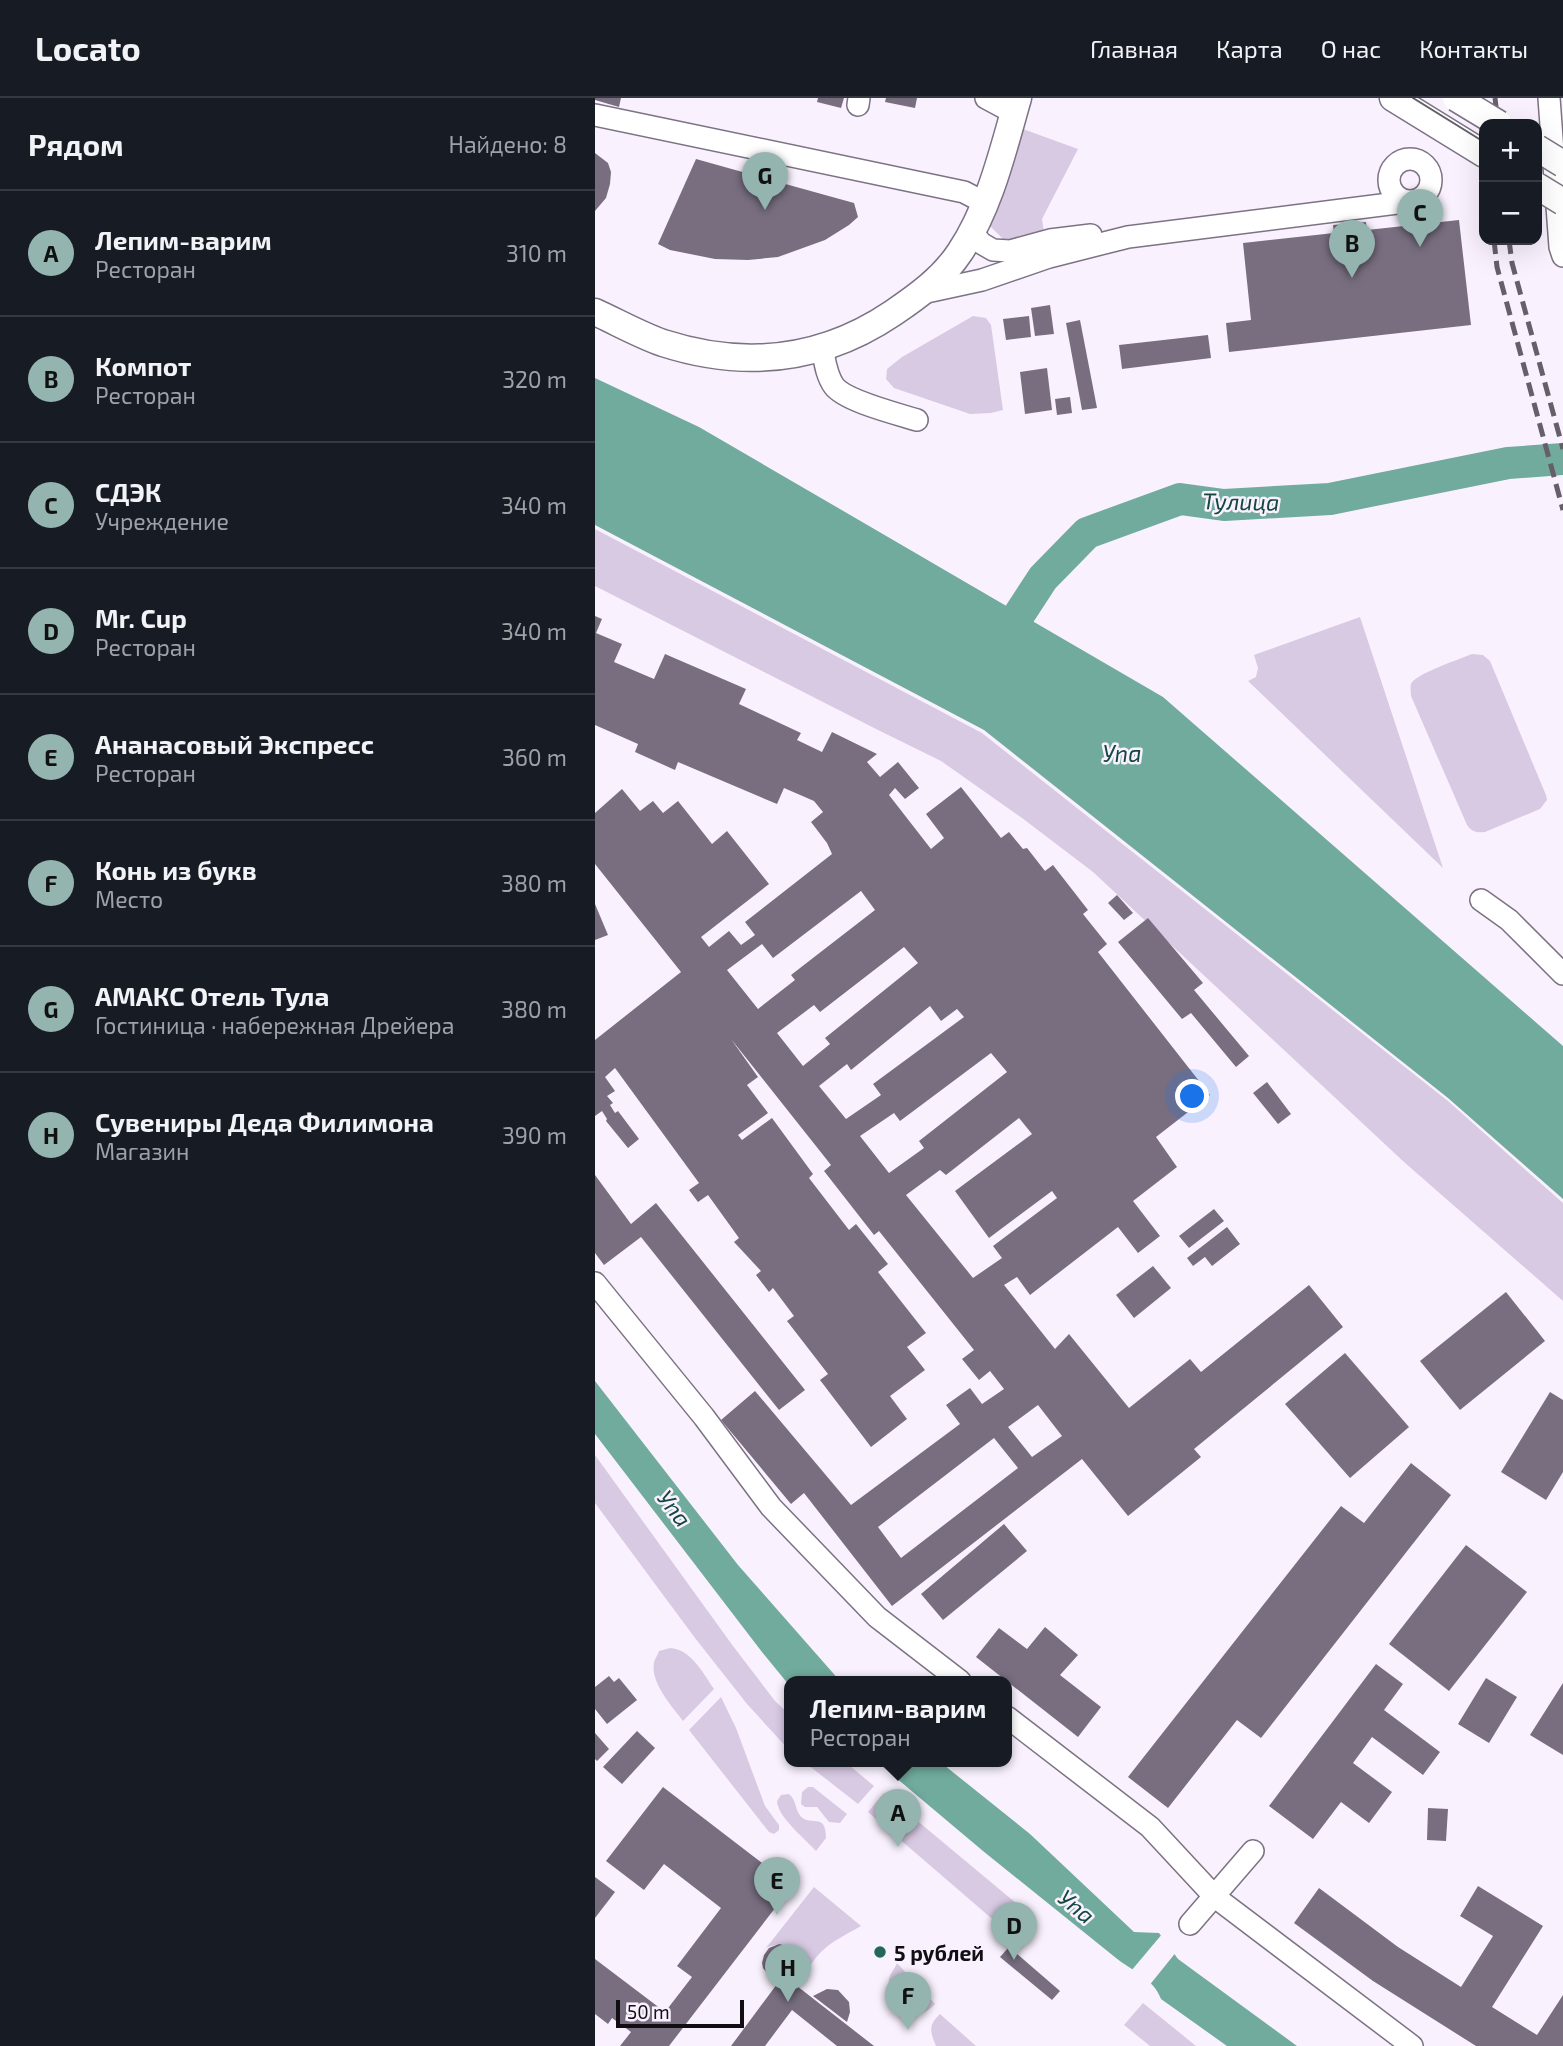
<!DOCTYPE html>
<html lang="ru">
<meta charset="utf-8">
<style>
:root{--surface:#171b24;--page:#20242c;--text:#f1f3f6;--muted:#9ea1a6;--line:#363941;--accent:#94b4b0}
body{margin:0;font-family:"Exo 2",sans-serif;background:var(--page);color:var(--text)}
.controls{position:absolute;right:21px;top:21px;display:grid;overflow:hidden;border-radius:14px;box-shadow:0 7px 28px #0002}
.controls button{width:63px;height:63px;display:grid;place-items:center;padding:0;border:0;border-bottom:2px solid var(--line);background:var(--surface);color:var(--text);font:35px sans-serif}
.scale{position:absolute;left:21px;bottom:18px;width:128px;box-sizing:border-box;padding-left:7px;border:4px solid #110e14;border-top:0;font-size:19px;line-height:24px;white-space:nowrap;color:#110e14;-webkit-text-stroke:5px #f9f2fe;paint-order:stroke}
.you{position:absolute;left:598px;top:999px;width:24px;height:24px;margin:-18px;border:5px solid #fff;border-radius:50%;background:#1a73e8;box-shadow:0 0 0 10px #1a73e833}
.badge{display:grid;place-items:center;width:46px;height:46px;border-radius:50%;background:var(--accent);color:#111;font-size:23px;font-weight:700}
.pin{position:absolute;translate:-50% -58px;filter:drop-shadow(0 2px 4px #0008)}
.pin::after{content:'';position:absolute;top:37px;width:24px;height:21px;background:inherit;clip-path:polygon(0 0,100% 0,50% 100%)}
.popup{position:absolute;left:189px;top:1578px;width:228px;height:91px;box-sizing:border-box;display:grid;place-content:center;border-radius:14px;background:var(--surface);filter:drop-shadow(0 2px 5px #0005);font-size:23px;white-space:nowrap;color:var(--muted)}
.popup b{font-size:26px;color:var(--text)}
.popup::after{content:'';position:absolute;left:50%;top:100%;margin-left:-14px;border:14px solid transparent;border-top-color:var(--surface)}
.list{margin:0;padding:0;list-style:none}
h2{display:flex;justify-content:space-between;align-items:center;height:91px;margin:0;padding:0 28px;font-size:30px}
h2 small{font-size:23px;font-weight:400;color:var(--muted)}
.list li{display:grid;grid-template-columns:46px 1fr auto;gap:21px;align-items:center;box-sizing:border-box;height:126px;padding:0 28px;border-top:2px solid var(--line)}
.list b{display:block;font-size:26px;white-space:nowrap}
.list p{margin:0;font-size:23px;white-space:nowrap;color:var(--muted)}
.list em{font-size:23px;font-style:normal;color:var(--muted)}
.map{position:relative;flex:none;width:968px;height:1948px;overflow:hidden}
header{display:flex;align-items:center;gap:42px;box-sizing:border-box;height:98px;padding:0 35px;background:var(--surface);border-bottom:2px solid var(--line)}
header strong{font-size:33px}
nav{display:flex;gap:38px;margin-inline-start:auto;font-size:24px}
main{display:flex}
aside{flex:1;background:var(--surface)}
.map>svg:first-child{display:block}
.green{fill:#d9cae4}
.water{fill:#71ab9d}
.pier{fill:#f9f2fe}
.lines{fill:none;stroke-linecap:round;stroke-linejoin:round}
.river{stroke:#71ab9d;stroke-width:32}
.building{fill:#786e80;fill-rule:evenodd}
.minor-casing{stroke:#7c7284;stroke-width:24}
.major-casing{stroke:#7c7284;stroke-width:29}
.minor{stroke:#fff;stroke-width:21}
.major{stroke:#fff;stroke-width:26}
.tram{stroke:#656068;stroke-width:2}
.rail{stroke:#656068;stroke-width:5;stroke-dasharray:14 7;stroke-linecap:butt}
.major-bridge-casing{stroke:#7c7284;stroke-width:29;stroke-linecap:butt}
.major-bridge{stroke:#fff;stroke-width:26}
.poi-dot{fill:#22675a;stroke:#f9f2fe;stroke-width:2.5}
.labels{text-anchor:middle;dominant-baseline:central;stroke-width:5;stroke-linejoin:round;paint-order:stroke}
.poi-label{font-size:21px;font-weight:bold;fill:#110e14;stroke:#f9f2fe;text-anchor:start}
.water-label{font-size:23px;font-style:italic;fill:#14473e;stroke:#f9f2fe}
</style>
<header>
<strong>Locato</strong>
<nav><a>Главная</a><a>Карта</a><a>О нас</a><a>Контакты</a></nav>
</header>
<main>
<aside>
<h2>Рядом<small>Найдено: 8</small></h2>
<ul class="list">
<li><span class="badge">A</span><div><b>Лепим-варим</b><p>Ресторан</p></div><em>310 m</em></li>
<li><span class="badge">B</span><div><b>Компот</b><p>Ресторан</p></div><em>320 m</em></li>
<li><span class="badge">C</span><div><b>СДЭК</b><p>Учреждение</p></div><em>340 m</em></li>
<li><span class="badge">D</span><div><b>Mr. Cup</b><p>Ресторан</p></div><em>340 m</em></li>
<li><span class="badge">E</span><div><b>Ананасовый Экспресс</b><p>Ресторан</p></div><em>360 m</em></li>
<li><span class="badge">F</span><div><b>Конь из букв</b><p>Место</p></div><em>380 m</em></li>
<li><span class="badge">G</span><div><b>АМАКС Отель Тула</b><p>Гостиница · набережная Дрейера</p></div><em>380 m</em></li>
<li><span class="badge">H</span><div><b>Сувениры Деда Филимона</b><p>Магазин</p></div><em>390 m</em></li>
</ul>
</aside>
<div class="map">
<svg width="968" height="1948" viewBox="0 0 968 1948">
<rect width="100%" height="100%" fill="#f9f2fe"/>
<g class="green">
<polygon points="428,31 483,51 447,121 449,135 411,144 395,128"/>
<polygon points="378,218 391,220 396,227 408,312 396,315 375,316 299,290 291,281 292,271 307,259"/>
<polygon points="0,431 387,635 853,1003 968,1105 968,1203 809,1064 498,774 427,720 346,663 283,632 0,488"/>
<polygon points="765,519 848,770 653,583 661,579 663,570 659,557"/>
<path d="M877 556 888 557 895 563 951 697 952 702 945 711 890 734C882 735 877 734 872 727L816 598C816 595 815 590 816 586 820 576 865 561 877 556Z"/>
<polygon points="0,1357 138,1548 180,1603 194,1616 194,1652 152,1606 100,1540 0,1405"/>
<path d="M75 1550C96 1551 108 1575 119 1591L88 1623C77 1608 55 1585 59 1564 60 1560 63 1557 64 1553Z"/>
<polygon points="126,1599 141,1630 170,1708 184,1727 184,1732 179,1736 174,1734 94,1632"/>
<polygon points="208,1663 249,1663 279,1688 263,1706"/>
<polygon points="213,1689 218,1689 252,1716 245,1725 234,1724 222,1709 210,1709 206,1706 207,1694"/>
<polygon points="289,1695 428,1811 410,1832 273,1714"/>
<path d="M194 1696C201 1702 200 1709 204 1716 214 1731 231 1712 231 1740L221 1753C211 1742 187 1722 183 1708 181 1702 183 1702 186 1697Z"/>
<path d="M219 1789 266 1828C232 1847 222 1851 205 1887L196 1880C217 1861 197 1837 171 1850Z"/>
<path d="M302 1865 340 1906C336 1910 331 1914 325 1916 308 1919 291 1897 294 1881 295 1876 300 1870 302 1865Z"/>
<polygon points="548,1905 601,1948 555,1948 529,1927"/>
<path d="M345 1916 381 1948H341C335 1934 333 1927 345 1916Z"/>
</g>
<g class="water">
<polygon points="0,280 104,329 568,599 968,948 968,1101 853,1000 389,632 0,427"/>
<polygon points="0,1283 143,1467 245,1583 194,1583 194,1587 167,1554 0,1336"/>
<path d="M281 1663H344L435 1736 539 1834 564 1835 583 1861 702 1948H632L566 1901C559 1881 536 1872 521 1860L388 1753Z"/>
</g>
<polygon class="pier" points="568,1835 582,1853 553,1889 536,1873"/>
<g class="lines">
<polyline class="river" points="401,552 448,480 492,435 585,401 629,407 735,401 913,365 968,361"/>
</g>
<g class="building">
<polygon points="0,0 26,0 24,9 0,2"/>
<polygon points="223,0 249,0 246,10 222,4"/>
<polygon points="291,0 322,0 320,10 290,4"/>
<polygon points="0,55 13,65 16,74 15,86 11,100 0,113"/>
<polygon points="101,61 259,105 263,119 254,127 230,142 183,159 153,162 120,161 75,152 63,146"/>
<polygon points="864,122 876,227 634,254 631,225 656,222 648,145 739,135 738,127 771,124 772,132"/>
<polygon points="455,207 459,236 440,238 436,210"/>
<polygon points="434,218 436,239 411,242 408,221"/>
<polygon points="485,222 502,310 487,312 471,225"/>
<polygon points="613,237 616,260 527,271 524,247"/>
<polygon points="452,270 457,312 430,316 425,274"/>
<polygon points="475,299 477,315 462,317 460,301"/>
<path d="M0 518 7 521 1 535 27 546 19 564 59 581 70 556 151 591 144 606 206 635 202 642 227 654 237 634 282 656 272 664 285 679 303 664 324 690 310 701 300 690 294 697 336 751 349 740 331 716 366 689 406 740 414 734 428 751 432 750 450 773 458 767 493 812 488 816 512 846 503 854 615 997 561 1039 582 1069 538 1103 565 1138 543 1155 523 1129 435 1197 422 1179 409 1187 460 1251 474 1236 534 1310 595 1261 606 1274 714 1187 748 1229 599 1351 606 1359 533 1418 487 1361 297 1508 209 1395 196 1406 126 1322 160 1293 256 1407 365 1326 351 1307 375 1290 387 1306 409 1291 395 1273 384 1282 367 1261 379 1252 284 1133 279 1137 229 1073 236 1067 136 941 163 979 152 987 173 1015 143 1037 147 1042 177 1020 218 1076 214 1080 254 1132 261 1126 293 1166 283 1174 331 1235 312 1249 330 1272 295 1298 312 1321 276 1349 225 1282 233 1276 192 1223 199 1218 178 1190 174 1194 161 1177 166 1173 139 1144 144 1140 113 1097 103 1104 94 1092 104 1085 20 970 10 979 20 993 12 998 18 1005 15 1007 20 1015 23 1013 44 1041 33 1050 11 1023 12 1021 7 1013 0 1018V942L86 874 0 766V715L27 691 45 713 58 703 68 715 83 703 117 746 132 733 174 786 106 839 114 849 134 833 146 847 160 837 150 824 237 756 232 745 216 724 228 714 219 703 189 690 182 706 83 664 80 672 40 654 43 646 0 627ZM266 793 280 812 196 877 200 882 163 911 132 872 167 846 178 860ZM309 849 323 865 230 940 235 946 208 968 182 935 219 907 225 914ZM335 908 346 923 362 911 369 919 278 986 286 997 251 1021 224 988 252 966 256 972ZM396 955 412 974 324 1043 329 1050 294 1075 265 1038 299 1015 305 1023ZM424 1020 437 1036 360 1093 394 1140 457 1093 462 1100 398 1148 407 1160 378 1180 311 1097 345 1072 351 1077ZM443 1307 467 1338 437 1359 413 1329ZM399 1340 423 1370 306 1460 283 1429Z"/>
<polygon points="522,797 538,815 529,822 513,805"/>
<polygon points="0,806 13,837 0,842"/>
<polygon points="553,820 608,885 599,892 654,958 641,969 596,915 587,921 523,844"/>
<polygon points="672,984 696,1016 683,1026 658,995"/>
<polygon points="0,1077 36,1126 61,1105 210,1292 184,1312 46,1139 9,1167 0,1155"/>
<polygon points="619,1111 629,1123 594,1150 584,1138"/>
<polygon points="632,1129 645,1146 617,1168 610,1159 598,1168 592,1160"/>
<polygon points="558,1168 576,1190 539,1220 521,1197"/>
<polygon points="911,1194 950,1243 865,1312 825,1263"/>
<polygon points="750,1255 814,1329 755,1380 690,1306"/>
<polygon points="955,1294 968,1302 968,1374 951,1402 906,1374"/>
<polygon points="816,1365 856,1397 666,1640 642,1622 573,1710 533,1679 746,1408 769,1425"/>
<polygon points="409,1426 432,1453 348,1522 326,1496"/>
<polygon points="871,1447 932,1494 854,1593 794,1546"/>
<polygon points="450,1529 483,1557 465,1577 506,1609 483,1639 381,1559 404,1530 432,1551"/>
<polygon points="781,1566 808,1586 789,1612 845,1654 828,1677 777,1639 758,1665 797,1694 774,1725 746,1704 718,1741 674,1708"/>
<polygon points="14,1578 19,1584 24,1580 42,1602 12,1626 0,1611 0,1589"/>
<polygon points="891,1580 922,1599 894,1645 863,1626"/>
<polygon points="968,1585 968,1657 935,1637"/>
<polygon points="42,1633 60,1650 27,1686 8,1669"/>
<polygon points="0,1635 14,1651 2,1663 0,1661"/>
<polygon points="68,1689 197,1788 74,1948 25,1948 36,1934 17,1920 13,1926 0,1916 0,1861 70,1914 97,1879 82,1868 126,1810 69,1766 49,1792 11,1763"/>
<polygon points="833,1710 853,1711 851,1743 832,1742"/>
<polygon points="0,1779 20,1794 0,1820"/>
<polygon points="883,1788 948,1828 897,1909 942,1937 968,1897 968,1948 881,1948 778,1883 699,1825 724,1790 803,1849 866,1889 898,1838 865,1818"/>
<polygon points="184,1846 194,1848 203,1860 201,1873 193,1881 279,1948 242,1948 197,1912 170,1948 136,1948 185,1882 174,1878 168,1870 167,1865 169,1857 174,1850"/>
<polygon points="414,1849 465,1893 457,1902 405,1859"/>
<polygon points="232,1891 243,1892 254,1904 255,1914 252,1924 218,1898"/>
</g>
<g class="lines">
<defs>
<g id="minor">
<polyline points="391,0 419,15"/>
<polyline points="954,0 965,149 968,158"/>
<polyline points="263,7 264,0"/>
<polyline points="0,17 369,94 390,105"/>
<circle cx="815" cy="82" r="21"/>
<polyline points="377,134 386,145 398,152 415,153 455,142 496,137"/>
<polyline points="327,195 387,182 454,159 533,139 810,104"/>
<path d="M227 250C230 263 231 277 239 288 250 303 303 316 322 322"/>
<polyline points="886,802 914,822 968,876"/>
<polyline points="0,1185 109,1319 176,1409 282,1519 365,1583"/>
<polyline points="412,1619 555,1729 620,1799 817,1948"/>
<polyline points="595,1826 658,1753"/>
</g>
<g id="major">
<polyline points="798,0 889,56"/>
<path d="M0 214C22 224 45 237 68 245 149 271 227 263 298 215 323 198 348 180 365 154 395 109 408 52 423 0"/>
</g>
</defs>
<use href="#minor" class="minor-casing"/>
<use href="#major" class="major-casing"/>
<use href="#minor" class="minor"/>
<use href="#major" class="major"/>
<g class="tram">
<polyline points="818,0 889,44"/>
<polyline points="942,76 968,92"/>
</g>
<g class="rail">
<polyline points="885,0 889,41"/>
<polyline points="900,0 903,26"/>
<polyline points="899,142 902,169 968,412"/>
<polyline points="914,142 917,165 968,351"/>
</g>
<defs>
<g id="major-bridge">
<polyline points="861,0 904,26"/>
<polyline points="942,50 968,66"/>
<polyline points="942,88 968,104"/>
</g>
</defs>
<use href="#major-bridge" class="major-bridge-casing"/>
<use href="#major-bridge" class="major-bridge"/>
</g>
<circle class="poi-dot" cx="285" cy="1854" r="7"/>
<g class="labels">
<g class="poi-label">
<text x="299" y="1854">5 рублей</text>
</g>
<g class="water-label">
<text transform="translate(646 403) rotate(1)">Тулица</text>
<text x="527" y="655">Упа</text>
<text transform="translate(80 1410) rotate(53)">Упа</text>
<text transform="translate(482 1808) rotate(40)">Упа</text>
</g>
</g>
</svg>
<div class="controls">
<button>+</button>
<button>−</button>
</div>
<div class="scale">50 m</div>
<div class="you"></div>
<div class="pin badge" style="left:303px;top:1749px">A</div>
<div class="popup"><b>Лепим-варим</b>Ресторан</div>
<div class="pin badge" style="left:757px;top:180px">B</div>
<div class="pin badge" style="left:825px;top:149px">C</div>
<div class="pin badge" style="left:419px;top:1862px">D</div>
<div class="pin badge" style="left:182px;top:1817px">E</div>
<div class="pin badge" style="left:313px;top:1932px">F</div>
<div class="pin badge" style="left:170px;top:112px">G</div>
<div class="pin badge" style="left:193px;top:1904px">H</div>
</div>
</main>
